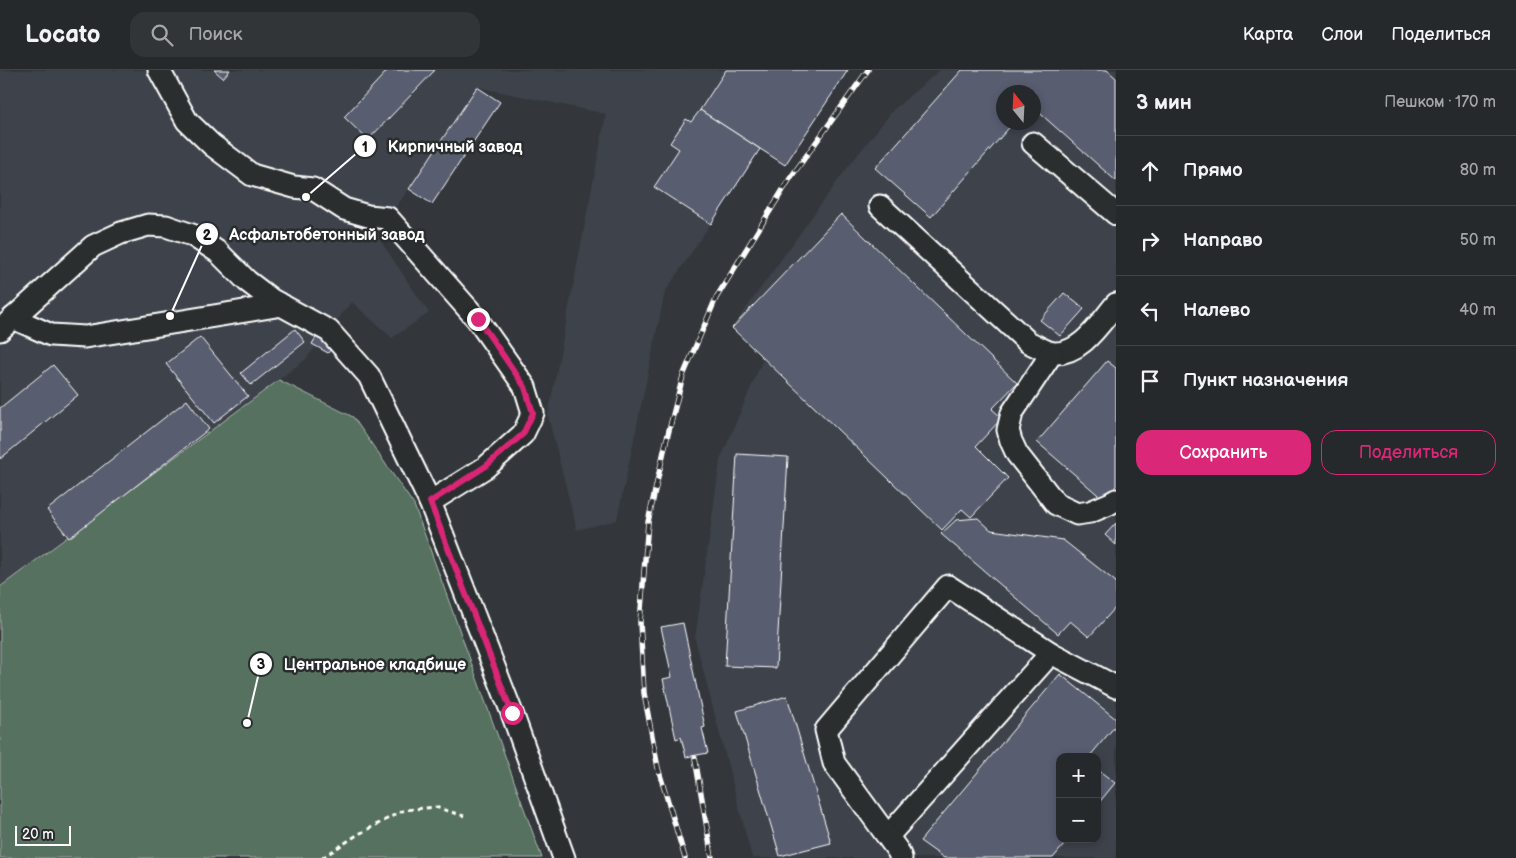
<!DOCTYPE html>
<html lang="ru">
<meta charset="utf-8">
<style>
:root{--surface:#26292c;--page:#323538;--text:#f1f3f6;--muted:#a4a6a9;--line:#424548;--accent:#db2777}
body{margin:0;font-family:"Balsamiq Sans",sans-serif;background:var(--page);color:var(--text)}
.controls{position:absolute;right:15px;bottom:15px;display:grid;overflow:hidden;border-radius:10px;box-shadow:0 2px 8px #0003}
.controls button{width:45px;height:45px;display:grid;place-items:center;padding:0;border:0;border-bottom:1px solid var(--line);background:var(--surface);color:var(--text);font:25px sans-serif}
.compass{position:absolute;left:996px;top:15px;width:45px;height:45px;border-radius:50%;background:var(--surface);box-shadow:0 2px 8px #0003;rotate:342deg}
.scale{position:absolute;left:15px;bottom:12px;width:56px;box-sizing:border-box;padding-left:5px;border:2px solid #fff;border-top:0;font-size:14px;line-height:18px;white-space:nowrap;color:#fff;-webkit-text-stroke:4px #2a2d2e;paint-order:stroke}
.stop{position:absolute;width:15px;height:15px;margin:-11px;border:4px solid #db2777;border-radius:50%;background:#fff}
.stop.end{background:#db2777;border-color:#fff;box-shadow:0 1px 5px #0008}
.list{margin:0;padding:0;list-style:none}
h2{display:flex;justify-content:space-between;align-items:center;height:65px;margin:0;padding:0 20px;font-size:21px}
h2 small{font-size:16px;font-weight:400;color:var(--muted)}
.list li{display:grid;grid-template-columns:32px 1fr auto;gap:15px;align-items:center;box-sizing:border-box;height:70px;padding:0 20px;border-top:1px solid var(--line)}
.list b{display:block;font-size:19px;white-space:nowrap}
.list em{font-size:16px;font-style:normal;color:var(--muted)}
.actions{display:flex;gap:10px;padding:15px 20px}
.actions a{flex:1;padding:11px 0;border:1px solid var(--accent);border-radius:15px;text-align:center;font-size:18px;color:var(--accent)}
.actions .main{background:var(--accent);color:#fff}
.icon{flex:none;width:28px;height:28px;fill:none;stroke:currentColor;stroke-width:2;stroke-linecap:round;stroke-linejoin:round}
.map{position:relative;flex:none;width:1116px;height:788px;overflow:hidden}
header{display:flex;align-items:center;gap:30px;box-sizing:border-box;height:70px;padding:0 25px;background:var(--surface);border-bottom:1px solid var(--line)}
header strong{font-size:24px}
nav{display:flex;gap:28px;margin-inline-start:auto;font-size:18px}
.search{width:350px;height:45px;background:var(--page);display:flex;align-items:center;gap:12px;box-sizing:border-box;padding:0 18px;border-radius:15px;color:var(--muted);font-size:19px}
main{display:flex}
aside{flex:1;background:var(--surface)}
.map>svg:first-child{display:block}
.built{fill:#3e424b;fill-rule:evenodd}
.green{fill:#56715f;stroke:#aab8af}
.building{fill:#595d6f;stroke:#fff}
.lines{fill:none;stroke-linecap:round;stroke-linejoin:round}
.minor-casing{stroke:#fff;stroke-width:25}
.path{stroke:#fff;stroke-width:3;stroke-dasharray:5 4;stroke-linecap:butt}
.minor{stroke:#2a2d2e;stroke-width:21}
.rail-casing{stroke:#fff;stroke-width:5.5}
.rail{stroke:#2a2d2e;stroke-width:4;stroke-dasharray:11;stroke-linecap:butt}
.route{stroke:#db2777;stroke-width:6}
.leader{fill:none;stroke:#fff;stroke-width:2}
.callout-dot{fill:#fff;stroke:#2a2d2e;stroke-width:2}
.mark-label{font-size:15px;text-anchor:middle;font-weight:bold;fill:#111}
.callout-label{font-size:16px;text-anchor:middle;font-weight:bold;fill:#fff;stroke:#2a2d2e;stroke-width:5;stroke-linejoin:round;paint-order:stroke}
</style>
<header>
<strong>Locato</strong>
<div class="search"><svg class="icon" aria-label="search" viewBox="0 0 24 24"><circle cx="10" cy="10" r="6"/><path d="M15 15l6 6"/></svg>Поиск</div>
<nav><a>Карта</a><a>Слои</a><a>Поделиться</a></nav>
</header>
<main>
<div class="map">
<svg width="1116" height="788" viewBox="0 0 1116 788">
<rect width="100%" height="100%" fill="#33373b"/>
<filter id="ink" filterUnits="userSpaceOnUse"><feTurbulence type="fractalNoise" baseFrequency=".02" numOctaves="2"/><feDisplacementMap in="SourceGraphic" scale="10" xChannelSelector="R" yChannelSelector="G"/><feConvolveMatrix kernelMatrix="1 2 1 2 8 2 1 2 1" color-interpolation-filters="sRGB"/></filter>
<g filter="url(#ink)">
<g class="built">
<polygon points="0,0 848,0 785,95 760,80 665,222 617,450 577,460 548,346 606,44 477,17 409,119 376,164 429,243 392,268 352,232 305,290 0,517"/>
<path d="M940 0H1116V788H752L695 569 720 390 763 289 732 258 844 102 894 39ZM1004 22H1034V52H1004ZM1060 687H1097V769H1060Z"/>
</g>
<polygon class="green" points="279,310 353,347 414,435 542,788 0,788 0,517"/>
<g class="building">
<polygon points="214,0 230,0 223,8"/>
<polygon points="388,0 435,0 368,70 344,47"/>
<polygon points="726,0 848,0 785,95 700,40"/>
<polygon points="962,0 1107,0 1116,8 1116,111 1034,38 1034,22 1004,22 1004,52 1014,52 931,147 875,98"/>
<polygon points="477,17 500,32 432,134 409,119"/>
<polygon points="700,40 760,79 711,154 654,117 679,79 670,73 686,49 691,52"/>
<polygon points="841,144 1017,313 992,339 1002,348 976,376 1008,408 971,447 962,439 942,460 732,258"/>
<polygon points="1064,223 1084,239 1060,266 1040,250"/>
<polygon points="295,259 305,272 251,315 241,303"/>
<polygon points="317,266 333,275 328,283 312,274"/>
<polygon points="200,267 248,326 214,353 166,294"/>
<polygon points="1107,291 1116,298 1116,416 1104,430 1037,372"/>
<polygon points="53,295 78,325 0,389 0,338"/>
<polygon points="187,330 209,359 69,468 47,440"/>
<polygon points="737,384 788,387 776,598 725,596"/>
<polygon points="978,448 991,460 1063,470 1116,512 1116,537 1089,567 1070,551 1058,564 941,464 956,450"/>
<polygon points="1116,453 1116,475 1105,465"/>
<polygon points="683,553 705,657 702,658 708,683 686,687 681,667 676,669 663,609 672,607 661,557"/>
<polygon points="1060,604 1116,649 1116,655 1089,687 1060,687 1060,769 1069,769 1053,788 944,788 920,771"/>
<polygon points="787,626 831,773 780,786 737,641"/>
<polygon points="1097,699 1115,713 1097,735"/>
</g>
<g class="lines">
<defs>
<g id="minor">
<polyline points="159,0 187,51 212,75 252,105 294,117 313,119 344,139 368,146 388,148 477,249 525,317 533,343 523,364 486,397 430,432"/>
<polyline points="1033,73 1116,144"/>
<path d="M880 136 1028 272C1035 275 1045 282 1053 283 1081 285 1100 253 1116 234"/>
<polyline points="13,248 51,265 85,267 282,235"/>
<polyline points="0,260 93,176 121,163 148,155 166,156 192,165 218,182 247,211 272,230 329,261 369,306 430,432 512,643 564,788"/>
<polyline points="1052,283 1012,343 1008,360 1011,371 1017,384 1056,434 1077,444 1090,442 1109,434 1116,430"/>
<polyline points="888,766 1051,583"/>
<polyline points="901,788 898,781 834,693 826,660 948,516 1051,583 1116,617"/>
</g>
</defs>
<use href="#minor" class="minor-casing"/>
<polyline class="path" points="322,788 357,765 404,740 435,737 464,746"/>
<use href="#minor" class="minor"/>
<defs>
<g id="rail">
<polyline points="695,688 712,788"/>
<polyline points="685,788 658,698 644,623 640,552 648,452 666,372 683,306 716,228 791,107 868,0"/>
</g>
</defs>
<use href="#rail" class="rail-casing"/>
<use href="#rail" class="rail"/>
</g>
</g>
<g class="lines" filter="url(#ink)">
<polyline class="route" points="478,249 525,317 533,343 523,364 486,396 430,432 512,643"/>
</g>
<path class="leader" d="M306 127L365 76M170 246L207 164M247 653L261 594"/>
<g class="callout-dot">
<circle cx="306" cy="127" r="5"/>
<circle cx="170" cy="246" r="5"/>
<circle cx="247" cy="653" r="5"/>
<circle cx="365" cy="76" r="12"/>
<circle cx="207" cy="164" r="12"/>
<circle cx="261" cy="594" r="12"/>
</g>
<g class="mark-label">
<text x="365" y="82">1</text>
<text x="207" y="170">2</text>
<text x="261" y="599">3</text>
</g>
<g class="callout-label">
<text x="455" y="82">Кирпичный завод</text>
<text x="327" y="170">Асфальтобетонный завод</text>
<text x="375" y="600">Центральное кладбище</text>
</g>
</svg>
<div class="controls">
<button>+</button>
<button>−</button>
</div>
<svg class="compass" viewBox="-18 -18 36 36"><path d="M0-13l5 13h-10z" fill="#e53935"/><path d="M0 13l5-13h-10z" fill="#a4a6a9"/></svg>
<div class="scale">20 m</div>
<div class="stop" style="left:512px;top:643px"></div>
<div class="stop end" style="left:478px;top:249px"></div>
</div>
<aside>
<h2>3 мин<small>Пешком · 170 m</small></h2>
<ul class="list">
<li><svg class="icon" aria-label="ahead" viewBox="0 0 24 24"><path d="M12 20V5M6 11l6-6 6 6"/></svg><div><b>Прямо</b></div><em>80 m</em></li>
<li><svg class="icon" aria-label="right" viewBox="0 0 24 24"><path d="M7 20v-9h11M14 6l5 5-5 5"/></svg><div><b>Направо</b></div><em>50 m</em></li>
<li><svg class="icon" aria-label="left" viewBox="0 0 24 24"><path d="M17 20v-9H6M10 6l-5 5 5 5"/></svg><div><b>Налево</b></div><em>40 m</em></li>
<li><svg class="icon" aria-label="arrive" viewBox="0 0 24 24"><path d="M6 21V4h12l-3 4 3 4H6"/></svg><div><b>Пункт назначения</b></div></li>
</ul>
<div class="actions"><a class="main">Сохранить</a><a>Поделиться</a></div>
</aside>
</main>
